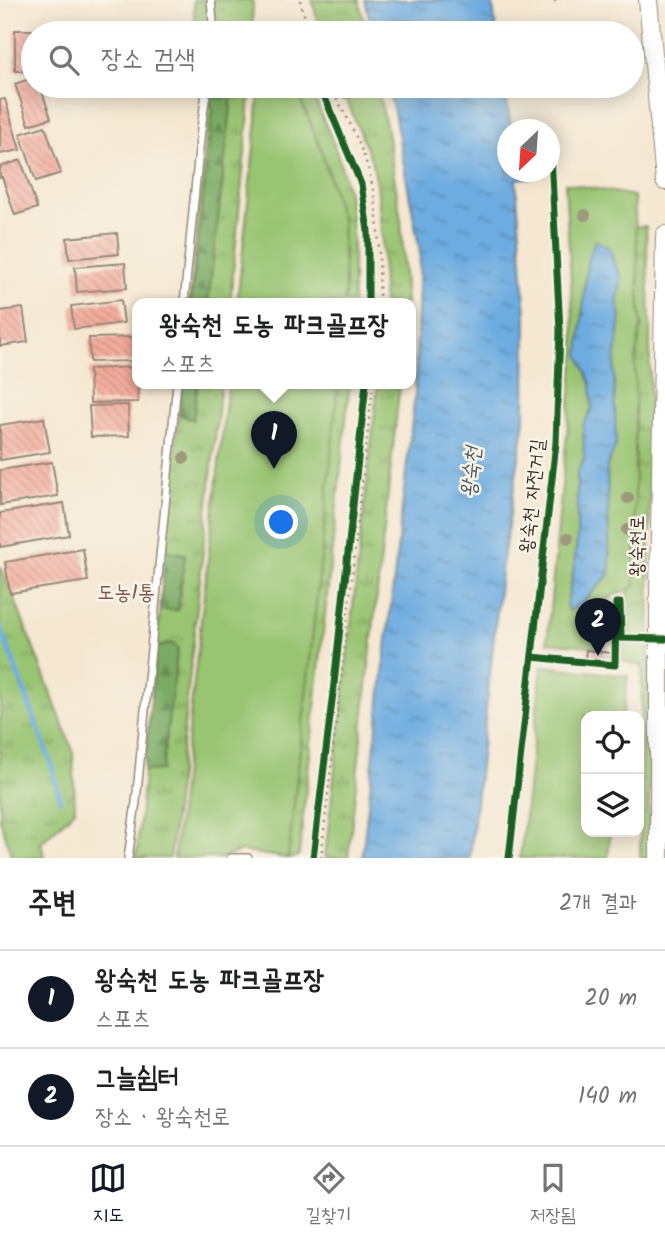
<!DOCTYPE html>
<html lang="ko">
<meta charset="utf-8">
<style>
:root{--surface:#fff;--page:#f6f6f6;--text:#202124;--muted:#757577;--line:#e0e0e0;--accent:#111827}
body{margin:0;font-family:Kalam,"Poor Story",sans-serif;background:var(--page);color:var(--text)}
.controls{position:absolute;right:21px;bottom:21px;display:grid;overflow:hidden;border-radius:14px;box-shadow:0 4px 18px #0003}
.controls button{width:63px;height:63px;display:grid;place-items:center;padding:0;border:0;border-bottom:2px solid var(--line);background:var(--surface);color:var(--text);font:35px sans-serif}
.compass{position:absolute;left:497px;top:119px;width:63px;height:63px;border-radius:50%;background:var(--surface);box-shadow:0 4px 18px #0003;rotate:205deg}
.you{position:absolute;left:282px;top:523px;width:24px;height:24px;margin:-18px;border:5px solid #fff;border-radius:50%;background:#1a73e8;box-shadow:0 0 0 10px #1a73e833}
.badge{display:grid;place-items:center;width:46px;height:46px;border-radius:50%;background:var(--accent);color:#fff;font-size:23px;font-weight:700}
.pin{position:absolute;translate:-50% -58px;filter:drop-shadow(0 2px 4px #0008)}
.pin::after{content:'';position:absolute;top:37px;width:24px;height:21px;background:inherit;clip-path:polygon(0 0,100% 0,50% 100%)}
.popup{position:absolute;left:132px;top:298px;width:284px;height:91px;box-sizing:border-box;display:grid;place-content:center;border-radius:14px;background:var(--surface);filter:drop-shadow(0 2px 5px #0005);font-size:23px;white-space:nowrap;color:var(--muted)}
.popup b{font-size:26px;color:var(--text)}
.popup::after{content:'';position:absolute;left:50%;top:100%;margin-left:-14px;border:14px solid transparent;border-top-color:var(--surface)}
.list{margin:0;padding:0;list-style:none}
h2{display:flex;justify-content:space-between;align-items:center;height:91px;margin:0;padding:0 28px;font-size:30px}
h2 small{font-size:23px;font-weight:400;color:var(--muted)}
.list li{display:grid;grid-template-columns:46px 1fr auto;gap:21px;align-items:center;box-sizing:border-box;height:98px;padding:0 28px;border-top:2px solid var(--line)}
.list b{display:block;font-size:26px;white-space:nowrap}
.list p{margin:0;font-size:23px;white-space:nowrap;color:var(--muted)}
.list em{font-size:23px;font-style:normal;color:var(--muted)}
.icon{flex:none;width:38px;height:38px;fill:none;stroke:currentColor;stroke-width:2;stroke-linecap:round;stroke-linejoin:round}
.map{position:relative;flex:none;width:665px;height:858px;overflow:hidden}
.search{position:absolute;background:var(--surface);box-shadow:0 4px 18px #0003;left:21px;right:21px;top:21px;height:77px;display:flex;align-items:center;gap:18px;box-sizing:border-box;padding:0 24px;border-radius:38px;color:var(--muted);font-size:26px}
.sheet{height:287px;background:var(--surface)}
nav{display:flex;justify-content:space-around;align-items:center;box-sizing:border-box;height:98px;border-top:2px solid var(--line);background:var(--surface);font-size:19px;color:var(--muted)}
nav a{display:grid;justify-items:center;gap:4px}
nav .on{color:var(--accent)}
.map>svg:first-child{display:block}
.grass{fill:url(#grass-tufts);stroke:#6a7748;stroke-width:2}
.forest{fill:url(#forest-firs);stroke:#5a6a41;stroke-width:2}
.garden{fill:#99c472;stroke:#6a7748;stroke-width:2}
.water{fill:url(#water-ripples);stroke:#546b7f;stroke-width:2}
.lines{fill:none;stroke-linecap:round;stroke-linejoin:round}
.stream{stroke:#6dace0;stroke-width:5}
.building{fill:url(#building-back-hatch)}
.service-casing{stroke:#988878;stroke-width:10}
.tertiary-casing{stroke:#988878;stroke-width:20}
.path{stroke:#988878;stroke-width:2.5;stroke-dasharray:2 5;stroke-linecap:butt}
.service{stroke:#fff;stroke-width:7}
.tertiary{stroke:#fff;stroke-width:18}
.cycleway-casing{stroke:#f7f3e8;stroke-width:11}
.cycleway{stroke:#1b5e20;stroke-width:7}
.tree{fill:#9e987c}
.labels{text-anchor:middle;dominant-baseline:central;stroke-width:5;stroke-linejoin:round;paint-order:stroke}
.street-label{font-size:19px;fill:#3b2a1e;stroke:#f7f3e8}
.water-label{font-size:21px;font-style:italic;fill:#4c5862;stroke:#f7f3e8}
.neighbourhood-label{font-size:21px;fill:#7c584b;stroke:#f7f3e8}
</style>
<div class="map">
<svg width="665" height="858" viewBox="0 0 665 858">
<defs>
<pattern id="grass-tufts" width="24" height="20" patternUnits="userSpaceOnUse" patternTransform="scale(1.75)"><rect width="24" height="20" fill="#99c472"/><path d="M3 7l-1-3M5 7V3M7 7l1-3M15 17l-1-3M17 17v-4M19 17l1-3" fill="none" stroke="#7e9f5d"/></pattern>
<pattern id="forest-firs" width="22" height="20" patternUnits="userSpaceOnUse" patternTransform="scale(1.75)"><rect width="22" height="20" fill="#7aaa64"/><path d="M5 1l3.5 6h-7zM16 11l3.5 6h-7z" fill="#658b52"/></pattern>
<pattern id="water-ripples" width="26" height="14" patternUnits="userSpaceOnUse" patternTransform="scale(1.75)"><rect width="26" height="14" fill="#6dace0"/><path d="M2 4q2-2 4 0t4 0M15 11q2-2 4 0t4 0" fill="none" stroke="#5b8cb5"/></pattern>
<pattern id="building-back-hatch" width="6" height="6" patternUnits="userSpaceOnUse" patternTransform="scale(1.75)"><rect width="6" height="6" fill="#f4ad9e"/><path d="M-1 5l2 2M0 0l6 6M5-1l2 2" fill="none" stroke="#c78d80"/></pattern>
</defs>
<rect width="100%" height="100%" fill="#f7f3e8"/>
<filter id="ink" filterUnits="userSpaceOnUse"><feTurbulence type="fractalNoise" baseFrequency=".0143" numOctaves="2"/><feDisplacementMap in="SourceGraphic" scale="14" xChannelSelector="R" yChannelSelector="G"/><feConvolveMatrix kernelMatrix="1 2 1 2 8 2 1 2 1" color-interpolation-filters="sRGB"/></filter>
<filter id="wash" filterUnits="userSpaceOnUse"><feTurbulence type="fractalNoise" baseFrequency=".00686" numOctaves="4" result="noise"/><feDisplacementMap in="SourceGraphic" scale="28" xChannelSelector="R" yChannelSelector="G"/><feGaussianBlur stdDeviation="1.57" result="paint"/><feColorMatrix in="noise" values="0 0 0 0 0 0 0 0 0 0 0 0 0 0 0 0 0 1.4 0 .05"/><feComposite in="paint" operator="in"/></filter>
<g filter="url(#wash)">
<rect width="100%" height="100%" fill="#f5e7d1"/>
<g class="grass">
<polygon points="193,0 253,0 252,33 196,33"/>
<polygon points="312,0 359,0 366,33 321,33"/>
<polygon points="200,86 250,86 249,111 230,303 189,303 207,125"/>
<path d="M295 86H309C323 119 342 158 348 194 354 229 353 267 353 303H344L345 289 342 222 321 149Z"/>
<polygon points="341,86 377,86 386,125 401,220 406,303 383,303 382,239 377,183 371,159"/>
<polygon points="646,226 650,318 649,858 640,858 642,666 622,661 629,590 635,585 635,363 641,326 635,227"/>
<polygon points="182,383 221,383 170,858 136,858"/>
<polygon points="338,383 350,383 299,855 293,858 288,858 328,483 324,480 330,463"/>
<polygon points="378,383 400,383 348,858 325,858"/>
<polygon points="0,566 16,603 73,751 75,810 41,843 45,858 12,858 0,819"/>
</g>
<g class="forest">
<polygon points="211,86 232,86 231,108 208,303 191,303 213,110 210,101"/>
<polygon points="182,383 198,383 193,420 179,414"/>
<polygon points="165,550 185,554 178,610 160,610"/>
<polygon points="170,643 178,647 162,770 144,771 156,648"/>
</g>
<g class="garden">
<polygon points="259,86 295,86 321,149 342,222 345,289 344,303 237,303 257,119"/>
<polygon points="565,183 634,196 641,326 635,363 635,585 629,590 612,596 606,604 607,633 598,647 547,642 575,350"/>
<polygon points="228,383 338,383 323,540 288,858 240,851 223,858 174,858"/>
<polygon points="542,666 628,676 623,716 586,716 586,832 610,832 608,858 520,858"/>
</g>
<g class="water">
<polygon points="365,0 492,0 497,33 373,33"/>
<polygon points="387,86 505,86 511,129 508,130 508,172 534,172 534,177 516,179 526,317 525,420 502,564 470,858 362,858 415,394 420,252 394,112"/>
<polygon points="595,240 612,250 612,258 622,279 617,301 621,317 614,370 616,445 607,466 610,574 580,605 569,611 566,606 573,574 577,538 577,473 584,459 583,425 592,409 591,384 579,354 587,263"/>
</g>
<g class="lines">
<polyline class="stream" points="0,626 51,763 60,800"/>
</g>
<g id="blocks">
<g class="building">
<polygon points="15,30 40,30 40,33 33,33 33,71 15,71"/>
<polygon points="33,78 33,86 40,86 51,118 29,125 15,84"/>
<polygon points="5,99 20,150 0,154 0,100"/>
<polygon points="45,126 61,173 36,181 20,134"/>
<polygon points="21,160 37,208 15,215 2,177 0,178 0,167"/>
<polygon points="117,233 119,254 69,259 67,238"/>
<polygon points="125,263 127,288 77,292 75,267"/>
<polygon points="121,300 124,323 74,329 71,306"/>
<polygon points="23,308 28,342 0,346 0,311"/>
<polygon points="136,337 137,361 90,362 89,338"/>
<polygon points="137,367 138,402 90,403 89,369"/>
<polygon points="128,405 129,436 91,437 89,406"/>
<polygon points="44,418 50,452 0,460 0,425"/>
<polygon points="52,462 58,496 0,505 0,470"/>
<polygon points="64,503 69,535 0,547 0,513"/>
<polygon points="83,549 88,581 10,593 5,562"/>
<polygon points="586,650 611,653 610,661 585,658"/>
</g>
</g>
</g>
<g filter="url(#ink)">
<use href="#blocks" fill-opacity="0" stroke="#988878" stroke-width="2"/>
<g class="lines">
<defs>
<g id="service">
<polyline points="211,0 214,33"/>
<polyline points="184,303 201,129 207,86"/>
<polyline points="128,858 136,802 177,383"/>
<polyline points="231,858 248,858"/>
</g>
<g id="tertiary">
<polyline points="648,0 665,181"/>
<polyline points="659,858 659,595 665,235"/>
</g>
</defs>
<use href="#service" class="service-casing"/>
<use href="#tertiary" class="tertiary-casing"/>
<g class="path">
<polyline points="300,0 309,33"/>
<polyline points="554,1 561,0"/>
<path d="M330 86C343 110 356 133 365 159 380 200 380 259 379 303"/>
<polyline points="321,858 373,383"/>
</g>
<use href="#service" class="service"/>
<use href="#tertiary" class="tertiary"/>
<defs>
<g id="cycleway">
<polyline points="320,86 361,184 368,231 368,303"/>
<polyline points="532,657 615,665 616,603 620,603 621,638 665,639"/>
<polyline points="313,858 334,684 366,383"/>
<polyline points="509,858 556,443 560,331 550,135"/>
</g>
</defs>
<use href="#cycleway" class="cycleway-casing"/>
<use href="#cycleway" class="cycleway"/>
</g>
<g class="tree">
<circle cx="346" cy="93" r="6"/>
<circle cx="585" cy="215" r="6"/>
<circle cx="184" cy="458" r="6"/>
<circle cx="628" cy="498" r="6"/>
<circle cx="627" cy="530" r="6"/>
<circle cx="568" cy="538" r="6"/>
<circle cx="592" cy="628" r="6"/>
</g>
</g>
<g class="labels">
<g class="street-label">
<text transform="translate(533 496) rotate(-84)">왕숙천 자전거길</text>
<text transform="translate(638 546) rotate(-89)">왕숙천로</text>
</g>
<g class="water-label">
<text transform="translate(472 472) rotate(-84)">왕숙천</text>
</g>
<g class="neighbourhood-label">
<text x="126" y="593">도농1통</text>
</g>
</g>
</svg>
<div class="controls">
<button><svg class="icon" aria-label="locate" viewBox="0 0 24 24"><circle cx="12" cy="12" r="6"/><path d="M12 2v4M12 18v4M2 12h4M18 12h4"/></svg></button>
<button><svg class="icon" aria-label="layers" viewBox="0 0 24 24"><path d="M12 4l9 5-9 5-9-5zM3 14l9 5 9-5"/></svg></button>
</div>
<svg class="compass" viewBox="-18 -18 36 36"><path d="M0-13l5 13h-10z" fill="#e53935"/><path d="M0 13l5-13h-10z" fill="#757577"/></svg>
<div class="you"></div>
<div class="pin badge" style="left:274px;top:469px">1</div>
<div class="popup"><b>왕숙천 도농 파크골프장</b>스포츠</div>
<div class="pin badge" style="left:598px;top:656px">2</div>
<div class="search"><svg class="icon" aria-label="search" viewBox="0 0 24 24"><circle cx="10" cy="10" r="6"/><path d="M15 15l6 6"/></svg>장소 검색</div>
</div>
<section class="sheet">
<h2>주변<small>2개 결과</small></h2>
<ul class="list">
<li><span class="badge">1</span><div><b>왕숙천 도농 파크골프장</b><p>스포츠</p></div><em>20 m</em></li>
<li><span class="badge">2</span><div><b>그늘쉼터</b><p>장소 · 왕숙천로</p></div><em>140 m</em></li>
</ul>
</section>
<nav>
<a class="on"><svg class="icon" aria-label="map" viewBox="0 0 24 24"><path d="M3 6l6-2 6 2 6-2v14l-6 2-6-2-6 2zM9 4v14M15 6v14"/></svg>지도</a>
<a><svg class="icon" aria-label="directions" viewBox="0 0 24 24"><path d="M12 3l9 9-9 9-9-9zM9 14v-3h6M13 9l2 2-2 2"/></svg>길찾기</a>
<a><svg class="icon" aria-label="saved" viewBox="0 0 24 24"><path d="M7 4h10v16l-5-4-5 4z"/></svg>저장됨</a>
</nav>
